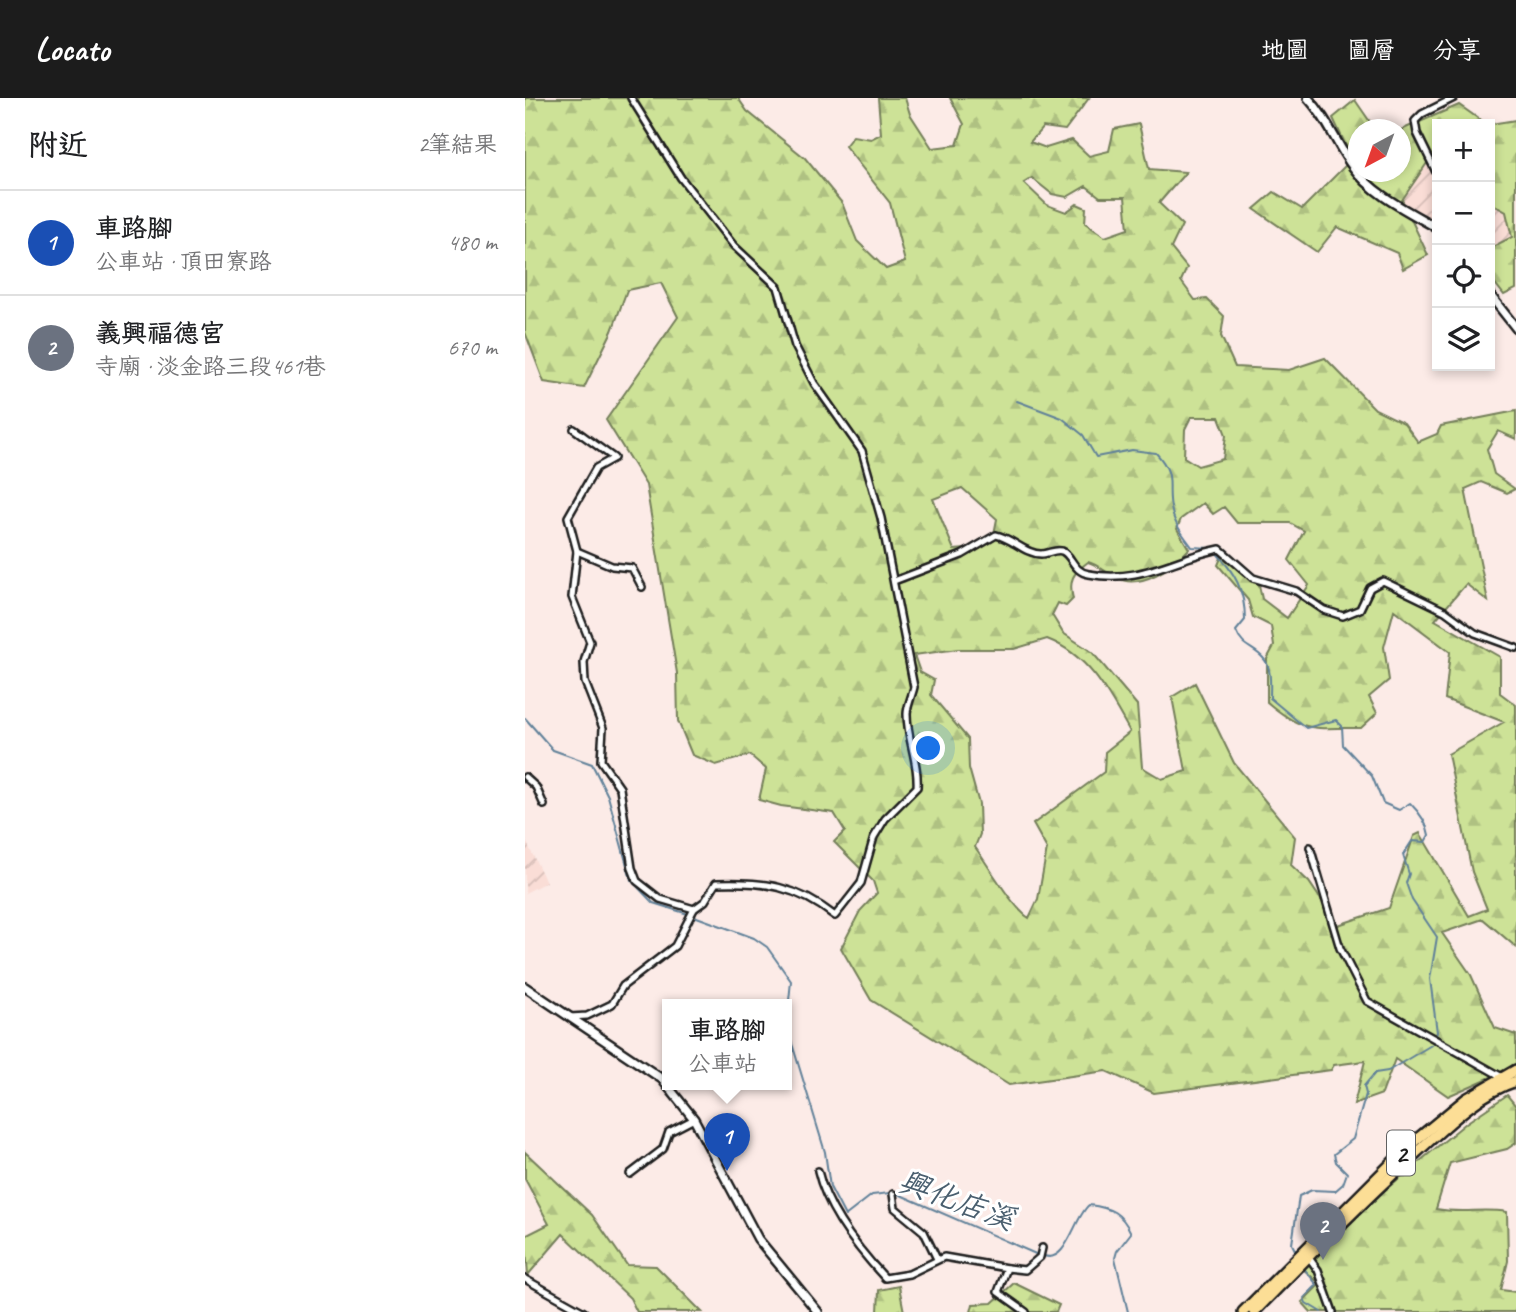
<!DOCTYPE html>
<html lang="zh-TW">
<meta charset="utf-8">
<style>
:root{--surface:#fff;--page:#f6f6f6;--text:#202124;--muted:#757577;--line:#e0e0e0;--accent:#1c1c1c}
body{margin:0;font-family:Caveat,"LXGW WenKai TC",sans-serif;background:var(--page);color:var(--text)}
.controls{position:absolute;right:21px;top:21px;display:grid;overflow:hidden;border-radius:0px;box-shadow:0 4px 10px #0003}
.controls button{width:63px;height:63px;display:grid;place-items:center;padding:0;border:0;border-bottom:2px solid var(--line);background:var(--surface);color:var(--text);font:35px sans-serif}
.compass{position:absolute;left:823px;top:21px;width:63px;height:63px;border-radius:50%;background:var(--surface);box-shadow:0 4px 10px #0003;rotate:221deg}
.you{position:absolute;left:404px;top:651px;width:24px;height:24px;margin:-18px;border:5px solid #fff;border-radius:50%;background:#1a73e8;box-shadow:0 0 0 10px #1a73e833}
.badge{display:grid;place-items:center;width:46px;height:46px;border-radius:50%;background:var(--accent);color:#fff;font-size:23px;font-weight:700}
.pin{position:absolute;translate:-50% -58px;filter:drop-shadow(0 2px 4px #0008)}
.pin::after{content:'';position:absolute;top:37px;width:24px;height:21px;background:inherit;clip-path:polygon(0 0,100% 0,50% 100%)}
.popup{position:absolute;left:137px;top:901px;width:130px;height:91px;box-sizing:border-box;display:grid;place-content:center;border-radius:0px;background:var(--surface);filter:drop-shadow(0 2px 5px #0005);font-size:23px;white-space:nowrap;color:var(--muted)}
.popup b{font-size:26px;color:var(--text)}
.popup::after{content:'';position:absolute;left:50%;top:100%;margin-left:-14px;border:14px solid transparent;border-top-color:var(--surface)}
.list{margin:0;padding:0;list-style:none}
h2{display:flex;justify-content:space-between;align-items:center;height:91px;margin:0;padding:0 28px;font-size:30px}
h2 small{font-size:23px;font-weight:400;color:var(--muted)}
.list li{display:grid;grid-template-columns:46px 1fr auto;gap:21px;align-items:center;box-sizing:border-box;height:105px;padding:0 28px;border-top:2px solid var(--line)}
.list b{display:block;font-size:26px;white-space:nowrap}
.list p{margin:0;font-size:23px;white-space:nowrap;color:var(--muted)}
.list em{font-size:23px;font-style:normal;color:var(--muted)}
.icon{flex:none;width:38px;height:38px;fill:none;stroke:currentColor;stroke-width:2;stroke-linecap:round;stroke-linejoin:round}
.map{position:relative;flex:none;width:991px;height:1214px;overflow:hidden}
header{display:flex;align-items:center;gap:42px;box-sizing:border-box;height:98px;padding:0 35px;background:var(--accent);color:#fff}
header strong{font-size:33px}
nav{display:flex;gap:38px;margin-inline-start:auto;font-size:24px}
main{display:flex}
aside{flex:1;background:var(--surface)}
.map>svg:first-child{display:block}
.industrial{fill:url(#industrial-furrows)}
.forest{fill:url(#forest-firs);stroke:#747f5a;stroke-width:2;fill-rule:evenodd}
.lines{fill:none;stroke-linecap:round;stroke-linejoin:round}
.stream{stroke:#608199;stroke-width:2}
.minor-casing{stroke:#1c1c1c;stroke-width:10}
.tertiary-casing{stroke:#1c1c1c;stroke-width:12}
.primary-casing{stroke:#1c1c1c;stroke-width:14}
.minor{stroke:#fff;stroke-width:5}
.tertiary{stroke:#fff;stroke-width:7}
.primary{stroke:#fcde96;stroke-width:9}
.labels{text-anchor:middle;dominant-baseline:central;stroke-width:6;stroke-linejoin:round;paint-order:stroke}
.shield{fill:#fff;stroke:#606060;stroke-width:2}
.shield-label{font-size:26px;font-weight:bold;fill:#1c1c1c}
.water-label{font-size:30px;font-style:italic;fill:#4a5f6f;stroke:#fff}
</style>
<header>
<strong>Locato</strong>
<nav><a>地圖</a><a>圖層</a><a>分享</a></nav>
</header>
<main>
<aside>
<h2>附近<small>2筆結果</small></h2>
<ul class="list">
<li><span class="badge" style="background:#1a4fb4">1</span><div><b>車路腳</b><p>公車站 · 頂田寮路</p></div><em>480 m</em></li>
<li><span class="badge" style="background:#6b7280">2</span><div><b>義興福德宮</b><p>寺廟 · 淡金路三段461巷</p></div><em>670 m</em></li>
</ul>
</aside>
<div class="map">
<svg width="991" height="1214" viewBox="0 0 991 1214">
<defs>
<pattern id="industrial-furrows" width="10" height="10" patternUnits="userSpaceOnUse" patternTransform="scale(1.75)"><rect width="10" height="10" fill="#faddd6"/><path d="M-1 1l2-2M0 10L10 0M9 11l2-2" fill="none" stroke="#d6bdb7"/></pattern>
<pattern id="forest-firs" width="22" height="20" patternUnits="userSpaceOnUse" patternTransform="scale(1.75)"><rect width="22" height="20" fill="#cde297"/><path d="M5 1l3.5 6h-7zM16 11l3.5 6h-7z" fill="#afc182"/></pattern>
</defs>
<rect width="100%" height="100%" fill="#fcebe7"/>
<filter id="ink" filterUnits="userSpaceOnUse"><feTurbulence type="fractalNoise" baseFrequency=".0143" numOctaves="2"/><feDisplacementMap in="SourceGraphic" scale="14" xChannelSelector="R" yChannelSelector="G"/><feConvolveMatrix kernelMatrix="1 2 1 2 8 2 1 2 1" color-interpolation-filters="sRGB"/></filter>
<g filter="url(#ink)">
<g class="industrial">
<polygon points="903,64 912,76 912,125 880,108 877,102"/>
<polygon points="965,105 981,114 988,139 965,150"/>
<polygon points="0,741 21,784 0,795"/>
</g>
<g class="forest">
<path d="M0 0H213L222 13 280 60 317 105 332 143 361 171 380 164 365 105 320 48 328 38 346 41 356 36 353 0H380L385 16 407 50 432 47 439 26 425 0H564L540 32 518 29 505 44 521 50 547 42 564 58 584 53 589 31 614 26 624 71 661 74 634 105 657 127 646 150 662 170 656 183 670 202 682 201 699 218 696 238 710 269 764 272 800 260 850 311 879 325 893 344 912 336 916 328 991 313V341L973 333 962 351 969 376 990 391 982 395 956 384 940 391 963 503 941 486 910 522 975 559V595L991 607V849L958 821 917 835 946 877 970 930 991 937V968L923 998 870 961 857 996 829 1006 840 963 809 967 806 972 629 995 581 973 484 987 346 902 316 850 335 813 352 795 348 783 309 744 320 733 309 715 256 708 234 702 241 671 225 657 191 667 167 657 153 623 152 575 121 387 81 322 153 219 136 185 102 192 87 233 59 290 19 284 0 234ZM507 80 527 96 542 99 561 88 575 99H600L603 131 580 139 560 125 561 110 552 106 541 114 522 107 499 85ZM666 319H694L701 337 698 361 673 368 659 359 660 331ZM437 390 472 421 468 441 453 450 429 452 408 401ZM678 405 688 416 699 409 712 425H765L779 433 764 462 784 487 762 520 737 501 734 487 698 455 693 467 723 502 728 519 746 528 749 548 742 561V604C781 637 788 629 836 630L852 615 844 599 864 582 859 549 869 512 925 554 920 601 979 624 923 656 947 774 962 811 944 818 895 735 889 738 864 810 813 827 784 784 766 767 770 739 709 665 670 585 647 599 661 673 637 681 617 669 612 607 567 554 538 535 527 517 533 505 541 508 548 501C543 482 548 475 563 464 574 467 581 475 592 480 616 492 648 469 664 451L652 431 656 421ZM522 541C564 557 584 596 605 634L580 654 579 674 508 726 522 751 513 801 504 820C488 810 463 767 450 749L455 736 454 706 444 670 443 641 406 597 409 582 395 574 389 557 433 551H489Z"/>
<polygon points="830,2 850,31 834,32 834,74 876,74 876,32 934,7 961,26 912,26 912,76 902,65 877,102 903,157 878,171 872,155 812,129 792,154 729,111 749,94 777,111 827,61 808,20"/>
<polygon points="991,22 991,191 979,197 965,179 965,150 987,139 981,114 965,105 965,26"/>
<path d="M982 997 991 1008V1045L982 1051 925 1065 911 1111C936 1116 958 1110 982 1114L983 1163 976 1192 991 1194V1214H786L777 1204 795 1186 778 1171 854 1097 941 1025Z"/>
<polygon points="0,1054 67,1117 102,1167 131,1168 177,1214 112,1214 105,1200 38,1136 3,1177 0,1138 24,1126 0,1081"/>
<polygon points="489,1185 534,1207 531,1214 446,1214 448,1206 467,1205"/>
<polygon points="374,1188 379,1214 353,1214 354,1192"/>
</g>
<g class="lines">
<g class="stream">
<path d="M492 303 537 320 558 337 571 359 607 352 631 355C653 379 640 387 647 414 650 427 659 438 667 449L686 450"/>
<path d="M690 453C710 475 720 492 720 522L711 533C717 550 729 549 739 561 747 570 745 588 745 600L781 630 811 622 817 628 818 647 847 678 858 705 874 712 885 705C894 714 902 724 904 737L900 744 887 743 878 757 884 776 881 785 887 802 912 839 905 881 912 934 908 946 863 973 850 975 839 988 841 996 828 1041 809 1056 811 1064 822 1075 818 1086 810 1093 787 1092 774 1098 767 1146 771 1154"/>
<polyline points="0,620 28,652 67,666 83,698 106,782 128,805 163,816"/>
<polyline points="169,818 229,840 242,849 266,883 262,922"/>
<polyline points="262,929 300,1054 305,1089 320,1118 347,1097 365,1095"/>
<polyline points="371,1095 513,1157"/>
<path d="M519 1158C542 1166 549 1119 564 1107 586 1110 596 1114 606 1135L592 1153 590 1160 603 1214"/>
<polyline points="778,1169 792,1187 779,1200 781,1205 796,1214"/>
</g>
<defs>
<g id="minor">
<polyline points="912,76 892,35 890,23 897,16 929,0"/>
<polyline points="49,331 89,360 71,370 43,419 52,453 47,499 65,544 59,564 60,584 78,630 76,663 95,690 107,770 112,783 135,801 169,811"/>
<polyline points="52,453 87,468 107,470 117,489"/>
<path d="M369 483 437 457 471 437C487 440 500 456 516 456 523 456 530 451 537 453 547 457 548 474 564 476 615 486 648 460 695 451L728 480 771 493 799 512 818 518 835 511 845 490 858 483 920 513 950 535 991 550"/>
<polyline points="0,679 11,689 19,707"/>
<polyline points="785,749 815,850 842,903 979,980"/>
<path d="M45 919 62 918 87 906 98 888 150 848 169 811 180 803 191 785C239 783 272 788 310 818L336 785 349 739 360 721 392 689C394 664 382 642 382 616 382 608 387 598 389 589L356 420 337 353 289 285 270 248 253 189 209 148 156 80 106 0"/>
<path d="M293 1073C302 1112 333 1151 360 1180L384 1176 419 1159 482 1170 473 1194 501 1214"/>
<polyline points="105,1076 138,1051 144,1034 169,1021"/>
<polyline points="368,1096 370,1110 399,1134 412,1161"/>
<polyline points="782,1157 793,1172 808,1214"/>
<polyline points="482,1170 500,1172 515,1159 517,1150"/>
<polyline points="0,1181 59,1214"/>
</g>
<g id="tertiary">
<path d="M783 0C803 21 811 46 828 69 848 97 883 113 912 130"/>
<polyline points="965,197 991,230"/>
<polyline points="0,889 137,981 169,1021 233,1141 293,1214"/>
</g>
<g id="primary">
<polyline points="718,1214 885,1047 941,1001 991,972"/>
<path d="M729 1214C782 1160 835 1106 891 1055 920 1029 953 995 991 983"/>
</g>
</defs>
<use href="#minor" class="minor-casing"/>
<use href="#tertiary" class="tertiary-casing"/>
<use href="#primary" class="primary-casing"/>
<use href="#minor" class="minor"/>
<use href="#tertiary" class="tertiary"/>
<use href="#primary" class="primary"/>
</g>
</g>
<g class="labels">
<rect class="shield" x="862" y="1032.5" width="28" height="45" rx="5"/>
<g class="shield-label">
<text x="876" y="1055">2</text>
</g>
<g class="water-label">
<text transform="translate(432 1102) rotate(20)">興化店溪</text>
</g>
</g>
</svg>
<div class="controls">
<button>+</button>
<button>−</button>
<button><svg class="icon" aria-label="locate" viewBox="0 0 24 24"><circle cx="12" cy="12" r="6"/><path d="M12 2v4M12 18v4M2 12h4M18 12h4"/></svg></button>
<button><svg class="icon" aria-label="layers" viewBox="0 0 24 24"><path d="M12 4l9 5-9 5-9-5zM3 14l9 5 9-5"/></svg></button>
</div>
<svg class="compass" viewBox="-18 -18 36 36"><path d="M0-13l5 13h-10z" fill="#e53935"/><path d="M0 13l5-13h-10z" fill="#757577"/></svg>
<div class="you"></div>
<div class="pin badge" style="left:202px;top:1073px;background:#1a4fb4">1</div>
<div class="popup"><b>車路腳</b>公車站</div>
<div class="pin badge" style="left:798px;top:1162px;background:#6b7280">2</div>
</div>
</main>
